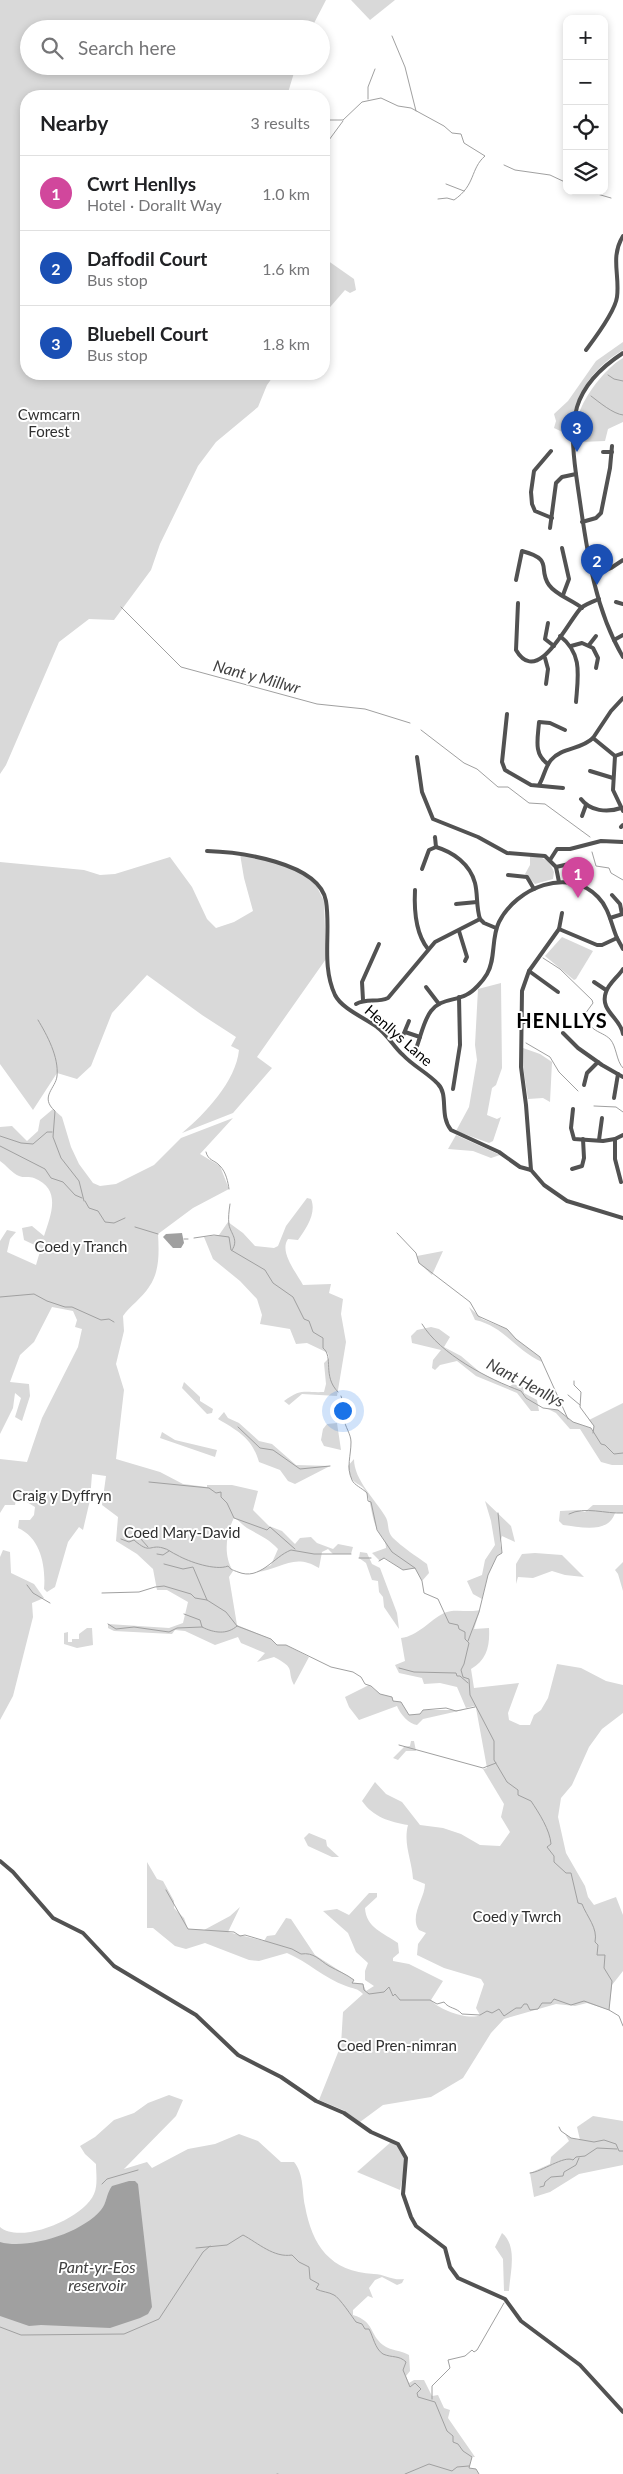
<!DOCTYPE html>
<meta charset="utf-8">
<style>
:root{--surface:#fff;--page:#f2f2f2;--text:#202124;--muted:#757577;--line:#e0e0e0;--accent:#db2777}
body{margin:0;font-family:Lato,sans-serif;background:var(--page);color:var(--text)}
.controls{position:absolute;right:15px;top:15px;display:grid;overflow:hidden;border-radius:10px;box-shadow:0 2px 8px #0003}
.controls button{width:45px;height:45px;display:grid;place-items:center;padding:0;border:0;border-bottom:1px solid var(--line);background:var(--surface);color:var(--text);font:25px sans-serif}
.you{position:absolute;left:342px;top:1410px;width:18px;height:18px;margin:-12px;border:4px solid #fff;border-radius:50%;background:#1a73e8;box-shadow:0 0 0 8px #1a73e833}
.badge{display:grid;place-items:center;width:32px;height:32px;border-radius:50%;background:var(--accent);color:#fff;font-size:16px;font-weight:700}
.pin{position:absolute;translate:-50% -41px;filter:drop-shadow(0 1px 2px #0008)}
.pin::after{content:'';position:absolute;top:26px;width:18px;height:15px;background:inherit;clip-path:polygon(0 0,100% 0,50% 100%)}
.list{margin:0;padding:0;list-style:none}
h2{display:flex;justify-content:space-between;align-items:center;height:65px;margin:0;padding:0 20px;font-size:21px}
h2 small{font-size:16px;font-weight:400;color:var(--muted)}
.list li{display:grid;grid-template-columns:32px 1fr auto;gap:15px;align-items:center;box-sizing:border-box;height:75px;padding:0 20px;border-top:1px solid var(--line)}
.list b{display:block;font-size:19px;white-space:nowrap}
.list p{margin:0;font-size:16px;white-space:nowrap;color:var(--muted)}
.list em{font-size:16px;font-style:normal;color:var(--muted)}
.icon{flex:none;width:28px;height:28px;fill:none;stroke:currentColor;stroke-width:2;stroke-linecap:round;stroke-linejoin:round}
.map{position:relative;flex:none;width:623px;height:2474px;overflow:hidden}
.search{position:absolute;background:var(--surface);box-shadow:0 2px 8px #0003;left:20px;top:20px;width:310px;height:55px;display:flex;align-items:center;gap:12px;box-sizing:border-box;padding:0 18px;border-radius:28px;color:var(--muted);font-size:19px}
.panel{position:absolute;background:var(--surface);box-shadow:0 2px 8px #0003;left:20px;top:90px;width:310px;height:290px;border-radius:20px}
.map>svg:first-child{display:block}
.green{fill:#d9d9d9}
.water{fill:#a0a0a0}
.lines{fill:none;stroke-linecap:round;stroke-linejoin:round}
.stream{stroke:#a0a0a0;stroke-width:1}
.minor{stroke:#525252;stroke-width:4}
.labels{text-anchor:middle;dominant-baseline:central;stroke-width:4;stroke-linejoin:round;paint-order:stroke}
.park-label{font-size:15px;fill:#303030;stroke:#fff}
.street-label{font-size:15px;fill:#000;stroke:#fff}
.water-label{font-size:16px;font-style:italic;fill:#414141;stroke:#fff}
.district-label{font-size:20px;font-weight:bold;letter-spacing:1px;fill:#000;stroke:#fff}
</style>
<div class="map">
<svg width="623" height="2474" viewBox="0 0 623 2474">
<rect width="100%" height="100%" fill="#fff"/>
<g class="green">
<polygon points="0,0 326,0 311,29 29,29 29,66 296,66 287,96 26,96 26,374 275,374 267,385 258,407 216,442 198,466 160,544 151,570 114,620 89,619 59,642 6,765 0,774"/>
<polygon points="351,0 395,0 370,20"/>
<polygon points="324,258 354,279 356,290 350,293 345,290 324,314"/>
<path d="M623 342V350C591 369 571 398 571 436L554 428 556 421 554 414 568 401 596 361Z"/>
<path d="M623 358V422L608 429 605 441 581 442C563 419 603 369 623 358Z"/>
<path d="M240 854 256 855 300 871 316 885 324 901 326 959 257 1057 272 1068 233 1113 182 1133C205 1114 236 1081 239 1050L231 1046 236 1037 202 1015 147 975 112 1013 91 1066 77 1079 57 1073 33 1110 0 1064V862L84 870 100 875 115 874 170 857 192 887 207 919 216 928 234 922 253 911 244 878Z"/>
<path d="M530 856C543 857 549 859 554 872L553 879 535 884 525 874 530 865Z"/>
<polygon points="562,937 593,951 576,979 574,980 545,956"/>
<polygon points="501,983 502,1068 496,1085 492,1088 487,1115 497,1119 501,1117 493,1141 489,1143 456,1131 469,1107 477,1060 475,1045 478,989"/>
<polygon points="523,1048 540,1054 552,1062 550,1102 543,1098 528,1099 523,1066"/>
<path d="M53 1109 62 1117 71 1147 79 1164 93 1183 100 1186 116 1184 154 1165 181 1138 233 1118 200 1154 220 1166 229 1189 193 1208 158 1234C159 1251 160 1272 149 1287 142 1298 130 1306 123 1316L124 1331 116 1364 124 1390 116 1459 160 1472 183 1484 207 1487V1485H232L258 1491 253 1510 269 1526 282 1531 295 1544 300 1538 311 1537 317 1543 333 1549 338 1544 353 1547 351 1554H333L328 1549 322 1552 319 1568C293 1552 281 1570 256 1572L271 1565 278 1549C268 1538 259 1535 247 1528 242 1525 239 1520 234 1518 226 1533 223 1556 233 1571L229 1577 237 1625 271 1639 277 1645H286L309 1657 294 1685C286 1669 297 1669 274 1657L257 1662 265 1653 241 1643 238 1637 215 1645 185 1631 175 1630 172 1634 114 1631 108 1628V1624L169 1628 183 1623 188 1602 167 1590H157L153 1569 137 1554 116 1541 118 1517 102 1505 106 1476 92 1474 90 1500 83 1530 79 1527 68 1542 55 1587 47 1592 44 1589C46 1567 41 1538 18 1528L19 1520H30L34 1515 35 1507 17 1496 15 1505H5L0 1513V1459L27 1462 42 1418 78 1347 82 1329 75 1327 77 1320 73 1311 52 1307 34 1342 20 1355 10 1382 29 1384 30 1396 22 1421 15 1417 21 1398 15 1393 13 1408 0 1434V1241L7 1230 16 1232 10 1239 7 1252 36 1265 41 1248 24 1240 22 1228 32 1226 44 1236C51 1215 62 1189 34 1178 30 1176 23 1178 19 1176 12 1173 6 1165 0 1161V1127L12 1126 27 1141 38 1131 40 1120Z"/>
<polygon points="456,1135 500,1155 491,1158 473,1151 448,1149"/>
<path d="M307 1198 311 1199C317 1213 306 1229 298 1240L288 1239C279 1252 296 1272 303 1285L331 1284 329 1293 343 1299 341 1314 346 1342 337 1396 302 1394 289 1405 284 1401C302 1388 304 1393 324 1392L326 1384 324 1363 329 1358 328 1353 307 1343 296 1344 290 1329 260 1324 262 1315 257 1299 240 1281 213 1259 204 1237 219 1235 228 1222 243 1233 255 1246 274 1248 278 1246 286 1226Z"/>
<polygon points="443,1251 432,1275 419,1263 417,1256"/>
<path d="M469 1307 482 1319 507 1329 516 1339 540 1357 542 1362C515 1350 504 1326 475 1320Z"/>
<polygon points="431,1327 439,1329 450,1337 444,1347 461,1356 481,1373 509,1387 513,1384 523,1387 524,1393 537,1400 539,1411 531,1411 517,1393 476,1376 457,1361 440,1365 435,1370 432,1368 433,1360 441,1350 412,1343 411,1336 417,1330"/>
<polygon points="184,1382 200,1397 200,1401 213,1409 212,1413 207,1414 182,1388"/>
<polygon points="623,1403 623,1465 612,1465 601,1462 580,1429 570,1429 556,1413 548,1409 558,1410 573,1422 591,1428 593,1432 594,1426 589,1420"/>
<path d="M224 1412 228 1418 239 1423 259 1441 272 1444 296 1465 330 1466 295 1484 288 1481 280 1470 259 1462C252 1438 238 1431 218 1419Z"/>
<polygon points="337,1423 341,1450 324,1446 321,1440 323,1429 327,1424"/>
<polygon points="162,1432 175,1440 217,1450 215,1457 160,1438"/>
<path d="M354 1459C354 1480 375 1499 385 1516 390 1523 386 1531 393 1538 402 1547 416 1556 427 1564L429 1573 422 1581 415 1568 403 1570 385 1558 380 1561 372 1553 386 1548C386 1540 382 1538 378 1531 371 1518 372 1504 366 1492 361 1481 350 1487 348 1466Z"/>
<polygon points="485,1501 511,1526 515,1542 502,1536 500,1543 502,1553 497,1556 488,1575 482,1599 473,1594 467,1581 482,1575 485,1560 495,1545 491,1521"/>
<path d="M593 1505H623V1513H615C608 1534 581 1527 563 1525L559 1521 560 1511 578 1510 585 1512Z"/>
<polygon points="3,1550 10,1552 11,1573 34,1584 44,1598 32,1603 33,1617 13,1696 0,1720 0,1557"/>
<polygon points="360,1552 367,1553 372,1564 380,1568 397,1613 399,1629 384,1607 383,1597 379,1592 378,1581 372,1580 366,1563 359,1558"/>
<polygon points="535,1553 562,1555 584,1577 565,1575 552,1571 533,1578 518,1577 516,1584 516,1564 522,1554"/>
<polygon points="623,1562 623,1591 618,1574 615,1570"/>
<path d="M480 1610 474 1629 489 1628C490 1646 487 1660 471 1669L474 1688 519 1683 508 1713 509 1720 520 1725H530L534 1715 541 1710 548 1698 557 1664 581 1668 606 1681 623 1685V1713L602 1729 589 1747 572 1785 561 1798 558 1817 566 1853 585 1886 588 1897 594 1905 616 1897 623 1915V1971L612 1985 609 2010 587 2003 575 2006 556 2004 504 2019 491 2033 463 2078 431 2097 383 2105 360 2122 343 2110 319 2100 341 2045 343 2012 363 1994C357 1988 354 1989 346 1986 324 1978 308 1962 287 1953L259 1961 249 1960 205 1943 186 1949 175 1946 153 1928H147V1862L157 1879 163 1881 174 1901V1908L184 1918 188 1929 204 1930 230 1916 240 1907 228 1932 264 1941 267 1936 275 1935 286 1918 291 1919 315 1955 354 1980 352 1983 363 1984 366 1991 374 1986 365 1980V1971L368 1963 356 1952 348 1933 323 1911 337 1909 349 1915 369 1893H377V1897L365 1908C366 1928 384 1933 398 1943L399 1953 393 1958V1961L409 1964 443 1981 431 2000C437 2009 469 2021 480 2015L476 2008 484 1984 481 1979 444 1968 417 1955 418 1944 426 1933 419 1930C409 1916 425 1898 425 1884L413 1879C412 1860 403 1844 408 1825 390 1822 373 1817 362 1801L375 1782 386 1794 402 1802 420 1825 443 1828 461 1834 480 1845 500 1846 510 1832 501 1817 504 1804 483 1769 487 1768 476 1708 474 1706 466 1708 457 1687 440 1683 424 1684 422 1678 399 1673 395 1665 405 1661 401 1638C418 1636 430 1620 444 1613 454 1608 469 1613 480 1610Z"/>
<polygon points="87,1628 92,1628 93,1645 77,1648 64,1644 64,1633 68,1632 68,1642 72,1642 72,1639 79,1639 79,1634"/>
<path d="M369 1685 380 1694 392 1697 393 1701 401 1702 409 1715 420 1714 423 1710H463L423 1719 417 1725C409 1724 400 1714 397 1706L359 1720 349 1707 345 1697Z"/>
<polygon points="411,1741 414,1741 416,1751 406,1751 398,1760 393,1758 404,1747 410,1746"/>
<polygon points="309,1833 326,1840 327,1846 339,1857 332,1857 308,1846 304,1838"/>
<path d="M169 2095 183 2100 176 2116 124 2169 147 2162 152 2168 188 2149 215 2144 239 2134 258 2141 281 2162H294C304 2174 302 2192 305 2206 312 2245 330 2272 374 2274 384 2274 393 2281 404 2279L402 2283 397 2285 382 2277 375 2280 369 2288 373 2298 368 2296 353 2310V2315C375 2322 369 2334 383 2345 391 2351 401 2350 409 2355L410 2371 406 2376 409 2383 414 2380H424L432 2396 438 2395 444 2408 450 2410 448 2418 475 2457H472L469 2468 476 2469 479 2474H0V2227C21 2245 84 2218 94 2194 98 2185 96 2173 96 2164L85 2154 80 2146 95 2137 114 2120 134 2113 148 2103Z"/>
<polygon points="593,2116 623,2121 623,2165 579,2174 550,2192 534,2197 530,2173 550,2164 551,2157 569,2141 565,2134 571,2138 580,2140 577,2127"/>
<polygon points="391,2142 398,2146 406,2161 400,2190 357,2172"/>
<path d="M502 2233C518 2246 510 2273 509 2291H504L503 2259 495 2247Z"/>
</g>
<g class="water">
<polygon points="182,1233 184,1243 181,1248 173,1248 163,1237 166,1234"/>
<path d="M129 2181H135L138 2184 152 2307 148 2314 140 2318 110 2328 41 2325 29 2326 0 2316V2242C28 2250 82 2233 101 2210 107 2203 106 2194 112 2186Z"/>
</g>
<g class="lines">
<g class="stream">
<polyline points="392,36 405,67 416,111"/>
<polyline points="368,99 368,87 375,69"/>
<path d="M324 120H343L362 102 381 98 398 106 411 108 444 126 452 133 461 134 464 143 485 156C470 169 476 185 454 200L447 198 438 199"/>
<polyline points="329,140 343,121"/>
<polyline points="504,165 515,170 550,175 567,183"/>
<polyline points="446,184 464,191"/>
<polyline points="587,191 611,198"/>
<polyline points="608,375 614,379 623,381"/>
<path d="M591 396C599 402 613 414 623 415"/>
<polyline points="121,607 181,667 317,704 365,709 410,723"/>
<polyline points="421,730 464,763 477,769 498,787 508,787 529,803 545,804 590,837"/>
<polyline points="592,852 596,866 609,868 611,873 623,880"/>
<path d="M543 958 560 969 592 1000 593 1003 585 1014C590 1033 600 1030 610 1039 617 1047 616 1061 623 1068"/>
<path d="M38 1020C47 1035 59 1057 57 1076 56 1088 39 1097 55 1111L53 1137 61 1158 79 1181 84 1201"/>
<polyline points="526,1043 550,1057 559,1072 578,1091"/>
<polyline points="594,1106 616,1107 623,1112"/>
<polyline points="0,1136 21,1143 33,1144 47,1132 52,1132"/>
<polyline points="0,1146 45,1169 51,1178 63,1182 75,1195 82,1198"/>
<path d="M206 1152C208 1161 215 1160 220 1166 226 1172 228 1182 229 1189"/>
<polyline points="85,1201 89,1208 98,1211 105,1222 114,1223 125,1218"/>
<path d="M230 1204C229 1211 228 1218 229 1225 231 1234 239 1240 232 1250"/>
<polyline points="135,1227 158,1234"/>
<polyline points="397,1233 416,1253 419,1263 470,1302 478,1316 507,1329 516,1339 540,1357 568,1419"/>
<path d="M194 1238 214 1235 229 1237 231 1250 265 1270 273 1283 293 1297 304 1319 309 1321 313 1332 323 1338V1348C334 1357 322 1376 338 1392"/>
<polyline points="184,1239 188,1239"/>
<polyline points="0,1297 34,1294 47,1301 65,1307 72,1307 101,1320 109,1319 114,1322"/>
<path d="M422 1324C440 1354 488 1379 521 1391L526 1398 543 1408 558 1410 573 1422 591 1428 601 1444 605 1445 614 1454 623 1453"/>
<polyline points="574,1381 574,1385 581,1392 580,1407 594,1426 593,1433"/>
<polyline points="568,1395 580,1405"/>
<path d="M341 1396C344 1403 342 1412 344 1419 345 1427 351 1434 351 1442 351 1456 346 1467 352 1480 354 1485 362 1488 367 1493L368 1501 371 1502 377 1530 392 1552 415 1568"/>
<polyline points="238,1427 260,1448 273,1450 300,1469 330,1466"/>
<polyline points="149,1482 209,1488 216,1493 221,1492 221,1497 227,1503 234,1518 267,1530 270,1527 295,1549"/>
<path d="M569 1514C585 1506 605 1514 623 1513"/>
<polyline points="140,1538 148,1547"/>
<path d="M121 1539 129 1542 134 1540C151 1555 149 1544 163 1548 168 1549 172 1553 177 1555 189 1562 216 1571 228 1566 231 1570 233 1570 238 1572 260 1581 273 1557 291 1550L314 1554H351"/>
<polyline points="157,1554 163,1555 169,1551"/>
<polyline points="359,1558 371,1558"/>
<path d="M379 1561 384 1558 403 1570 415 1568 422 1581 424 1593 438 1599 449 1623 458 1625 459 1629 465 1632V1639L469 1643 464 1664 461 1670 463 1677 469 1679 470 1695 494 1741V1760L507 1782 518 1790V1795L531 1801C539 1813 550 1830 551 1844L547 1847 554 1856V1862L566 1873H571L578 1903 582 1904C587 1917 598 1928 595 1942L598 1945 597 1955H605L604 1968 612 1981 609 2010 619 2016 623 2026"/>
<polyline points="164,1564 183,1569 193,1567 207,1600"/>
<polyline points="27,1585 33,1593 50,1603"/>
<polyline points="102,1593 139,1592 155,1587 164,1586 191,1594 195,1598 207,1600 226,1612 237,1626 271,1639 277,1645 286,1645 331,1667 353,1672 361,1677 365,1684 371,1686 380,1694 392,1697 393,1701 401,1702 409,1715 420,1714 423,1710 446,1708 456,1711 475,1707"/>
<path d="M184 1614 200 1620 202 1627C214 1633 227 1635 237 1626"/>
<polyline points="108,1624 116,1629 134,1627 169,1632 177,1628 202,1627"/>
<polyline points="468,1641 479,1612 488,1575 497,1556 502,1553 498,1513"/>
<polyline points="399,1668 414,1672 456,1673 457,1676 460,1676 468,1683"/>
<polyline points="399,1745 483,1768 496,1763"/>
<path d="M166 1890 188 1929 234 1932 240 1936 245 1935 292 1949 301 1954C314 1952 319 1960 329 1966 338 1971 346 1974 354 1980L352 1983 363 1984 364 1990 369 1994 384 1992 389 1987 393 1996 395 1994 400 2000H430L437 2004 444 2002C449 2009 456 2007 462 2014L480 2015 487 2011 492 2013 499 2009 504 2016 516 2008H521L524 2004H527L530 2010 538 2009 542 2003H551L554 1999 571 2005 584 2001 609 2010"/>
<polyline points="559,2127 561,2131 571,2138 594,2142 604,2140 616,2144 619,2151 623,2151"/>
<path d="M530 2173C542 2172 564 2155 573 2160L576 2157 585 2156 597 2148 617 2149"/>
<polyline points="102,2184 107,2179 138,2170"/>
<polyline points="540,2187 544,2186 545,2182 551,2177 563,2176 564,2172 576,2165 579,2158"/>
<path d="M196 2248 227 2245 243 2235C258 2243 274 2258 292 2255L299 2262 309 2267 310 2279 319 2284 316 2289C322 2292 329 2292 334 2295 339 2297 353 2318 356 2322L362 2324 365 2329H369C373 2336 375 2349 383 2354 392 2358 399 2355 406 2362L403 2370 410 2387 415 2383 421 2389 417 2393 418 2397 435 2402 447 2431 453 2436V2442L458 2444 463 2451 472 2457 469 2468 476 2469 479 2474"/>
<polyline points="0,2327 21,2335 124,2334 159,2319 203,2252 210,2246"/>
<polyline points="432,2399 432,2386 450,2368 448,2360 465,2356 472,2350 474,2352 477,2350 504,2303"/>
<polyline points="277,2474 278,2474"/>
<polyline points="405,2474 429,2464 452,2471 457,2467 469,2466"/>
</g>
<g class="minor">
<path d="M586 350C595 338 615 312 617 297 620 275 610 257 623 236"/>
<path d="M623 353C603 366 584 384 577 407 569 435 575 467 579 495 587 550 594 608 623 657"/>
<polyline points="551,451 534,471 531,492 532,504 535,511 552,518"/>
<polyline points="603,452 612,452"/>
<polyline points="582,522 596,518 601,513 610,468 612,446"/>
<polyline points="550,528 556,483 562,477 576,474"/>
<polyline points="562,548 569,579 563,595"/>
<polyline points="593,576 611,568 623,560"/>
<path d="M516 580 522 551C555 560 537 568 549 585 556 595 572 600 582 608"/>
<polyline points="616,602 623,604"/>
<path d="M518 603 516 650C538 688 568 621 581 608 586 604 592 602 599 599"/>
<polyline points="548,623 545,639 554,646"/>
<path d="M560 636C583 654 578 676 576 702"/>
<polyline points="614,640 623,635"/>
<polyline points="589,645 596,636"/>
<polyline points="571,646 582,643 593,648 598,658 596,668"/>
<polyline points="545,658 548,669 546,684"/>
<polyline points="623,698 611,711 593,738 615,756 613,790 623,811"/>
<polyline points="507,714 502,762 505,770 531,785 563,788"/>
<polyline points="615,756 623,753"/>
<polyline points="417,757 422,792 433,819 478,837 507,853 545,856 556,867 559,882"/>
<path d="M548 764C533 754 538 738 539 722L550 723 565 730"/>
<polyline points="590,771 613,778"/>
<path d="M539 785C544 777 545 767 551 760 562 747 581 750 593 738"/>
<path d="M581 799C590 811 607 813 621 808"/>
<polyline points="582,816 586,805"/>
<polyline points="621,827 623,825"/>
<polyline points="435,837 436,847"/>
<path d="M207 851C238 852 319 862 326 901 331 932 321 965 335 995 342 1009 365 1018 377 1027 387 1034 394 1047 403 1055 413 1066 428 1073 438 1084 449 1095 439 1115 451 1130L499 1152 520 1167 531 1170 544 1185 567 1201 623 1218"/>
<polyline points="550,860 557,849 570,849 601,841 623,842"/>
<polyline points="556,867 569,864 580,870"/>
<path d="M422 869 429 850 436 847C453 852 470 864 475 883 478 895 476 907 480 919L484 923 496 928"/>
<polyline points="508,875 527,877 534,889"/>
<path d="M415 890C414 910 415 933 428 949"/>
<polyline points="612,895 620,904 622,914"/>
<polyline points="456,904 477,902"/>
<polyline points="610,918 623,914"/>
<polyline points="559,929 597,945 602,945 617,938 623,949"/>
<polyline points="459,931 467,957 465,961"/>
<polyline points="529,971 558,992"/>
<polyline points="594,982 606,990"/>
<polyline points="426,987 439,1004"/>
<polyline points="363,1000 362,982 379,944"/>
<path d="M356 1004C367 998 377 1003 388 998L435 942 480 919"/>
<polyline points="522,1022 534,1021"/>
<polyline points="405,1032 420,1037"/>
<polyline points="563,1033 578,1048 602,1065 623,1077"/>
<path d="M623 1034C621 1018 599 1011 606 992 609 983 618 977 623 969"/>
<polyline points="402,1038 409,1021"/>
<path d="M417 1046C421 1035 424 1020 431 1011 440 999 454 1001 466 995 473 992 483 981 487 974 496 959 491 938 499 922 516 888 568 866 598 897 609 908 611 924 617 938"/>
<polyline points="584,1085 587,1073 598,1062"/>
<polyline points="453,1089 460,1045 459,997"/>
<polyline points="614,1098 618,1074"/>
<polyline points="573,1109 571,1128 574,1139 603,1141 615,1139 623,1135"/>
<polyline points="615,1139 615,1159 621,1182"/>
<polyline points="599,1140 602,1118"/>
<polyline points="572,1169 582,1166 584,1158 583,1139"/>
<polyline points="531,1170 526,1105 521,1067 522,991 529,971 559,929 562,913"/>
<polyline points="0,1861 13,1872 53,1918 83,1933 114,1966 196,2015 238,2055 281,2077 316,2101 344,2113 371,2132 398,2144 406,2158 403,2194 411,2217 416,2226 445,2248 450,2267 458,2278 505,2299 521,2321 580,2365 623,2412"/>
</g>
</g>
<g class="labels">
<g class="park-label">
<text x="49" y="414">Cwmcarn<tspan x="49" dy="17">Forest</tspan></text>
<text x="81" y="1246">Coed y Tranch</text>
<text x="62" y="1495">Craig y Dyffryn</text>
<text x="182" y="1532">Coed Mary-David</text>
<text x="517" y="1916">Coed y Twrch</text>
<text x="397" y="2045">Coed Pren-nimran</text>
</g>
<g class="street-label">
<text transform="translate(399 1035) rotate(41)">Henllys Lane</text>
</g>
<g class="water-label">
<text transform="translate(257 676) rotate(15)">Nant y Millwr</text>
<text transform="translate(526 1382) rotate(28)">Nant Henllys</text>
<text x="97" y="2266">Pant-yr-Eos<tspan x="97" dy="18">reservoir</tspan></text>
</g>
<g class="district-label">
<text x="562" y="1020">HENLLYS</text>
</g>
</g>
</svg>
<div class="controls">
<button>+</button>
<button>−</button>
<button><svg class="icon" aria-label="locate" viewBox="0 0 24 24"><circle cx="12" cy="12" r="6"/><path d="M12 2v4M12 18v4M2 12h4M18 12h4"/></svg></button>
<button><svg class="icon" aria-label="layers" viewBox="0 0 24 24"><path d="M12 4l9 5-9 5-9-5zM3 14l9 5 9-5"/></svg></button>
</div>
<div class="you"></div>
<div class="pin badge" style="left:578px;top:898px;background:#d1479c">1</div>
<div class="pin badge" style="left:597px;top:585px;background:#1a4fb4">2</div>
<div class="pin badge" style="left:577px;top:452px;background:#1a4fb4">3</div>
<div class="search"><svg class="icon" aria-label="search" viewBox="0 0 24 24"><circle cx="10" cy="10" r="6"/><path d="M15 15l6 6"/></svg>Search here</div>
<section class="panel">
<h2>Nearby<small>3 results</small></h2>
<ul class="list">
<li><span class="badge" style="background:#d1479c">1</span><div><b>Cwrt Henllys</b><p>Hotel · Dorallt Way</p></div><em>1.0 km</em></li>
<li><span class="badge" style="background:#1a4fb4">2</span><div><b>Daffodil Court</b><p>Bus stop</p></div><em>1.6 km</em></li>
<li><span class="badge" style="background:#1a4fb4">3</span><div><b>Bluebell Court</b><p>Bus stop</p></div><em>1.8 km</em></li>
</ul>
</section>
</div>
